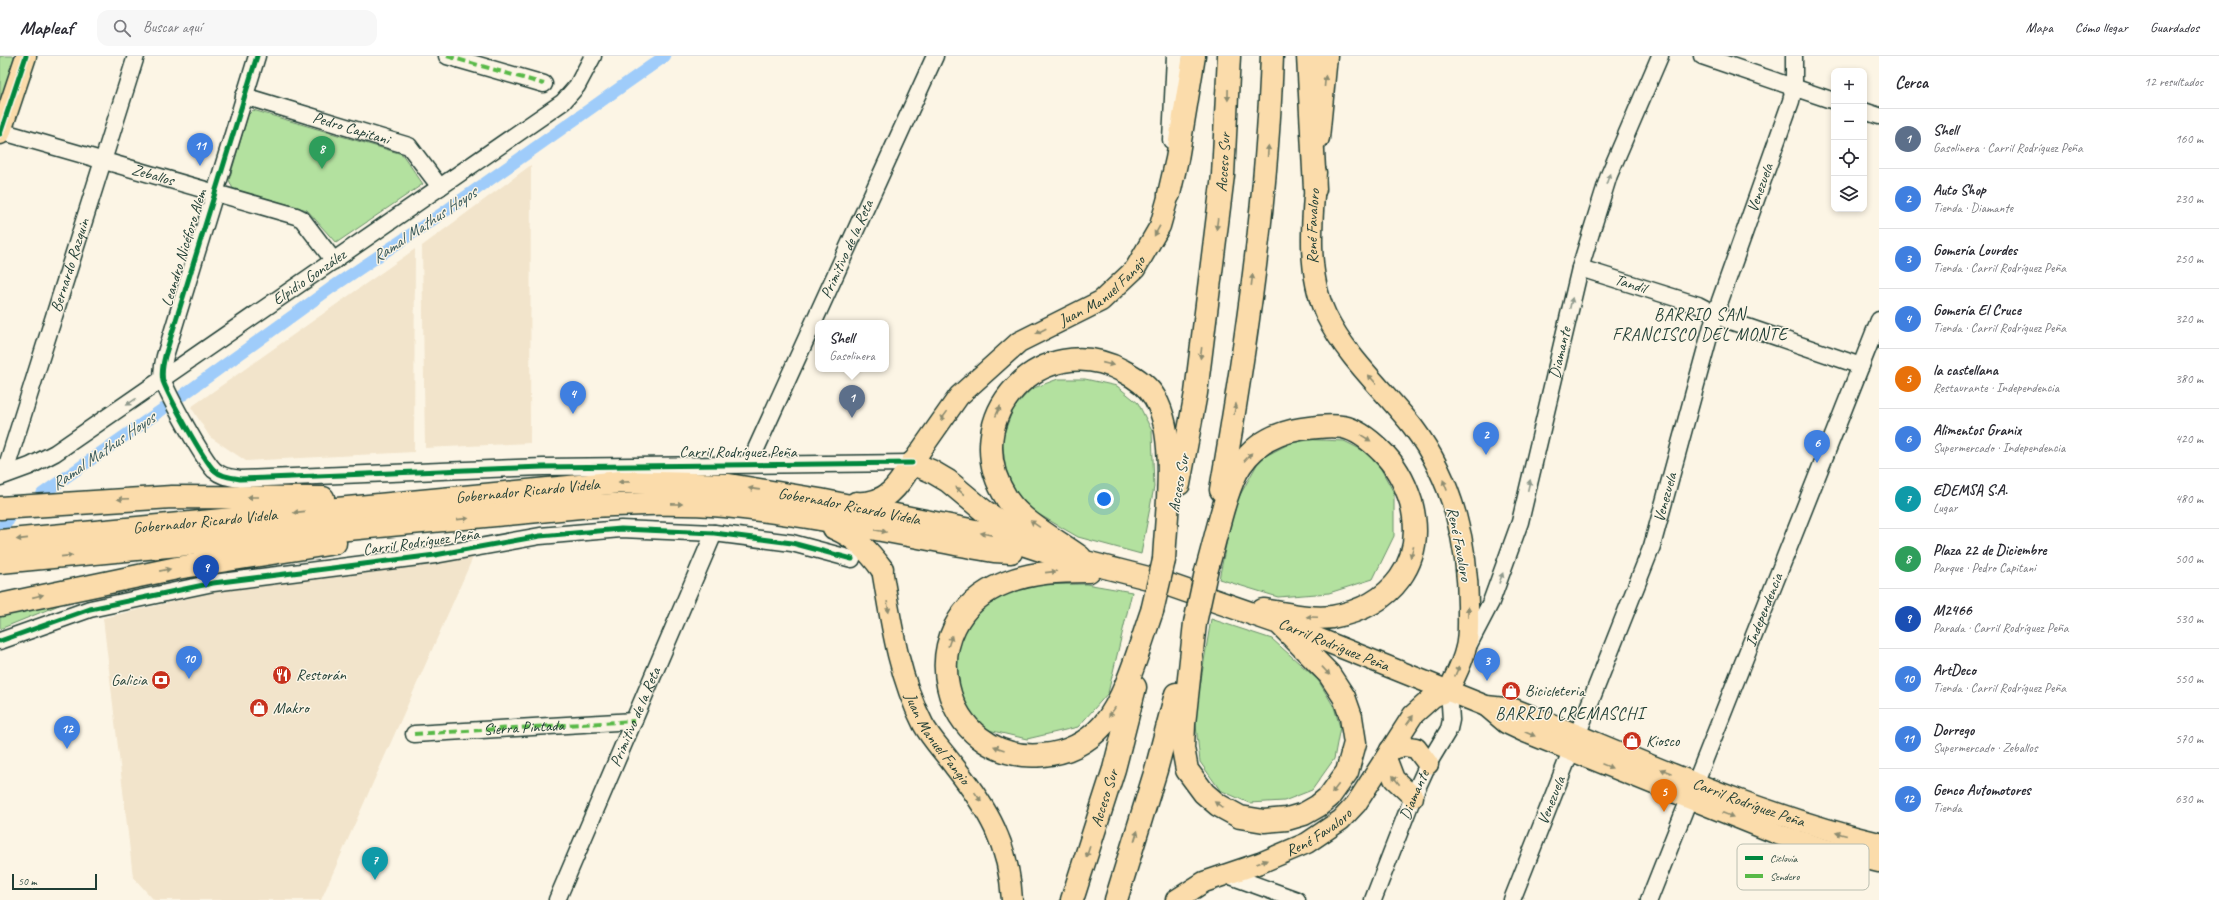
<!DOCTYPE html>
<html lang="es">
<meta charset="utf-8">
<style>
:root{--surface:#fff;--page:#f7f7f7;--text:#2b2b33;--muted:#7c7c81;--line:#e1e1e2;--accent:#c8321e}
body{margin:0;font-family:Caveat,sans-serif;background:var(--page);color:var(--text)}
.controls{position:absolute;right:12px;top:12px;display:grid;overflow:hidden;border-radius:8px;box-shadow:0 2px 6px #0003}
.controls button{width:36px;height:36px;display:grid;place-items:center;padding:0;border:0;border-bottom:1px solid var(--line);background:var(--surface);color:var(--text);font:20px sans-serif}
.scale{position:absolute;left:12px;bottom:10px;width:85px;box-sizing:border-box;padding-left:4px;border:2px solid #1f3d34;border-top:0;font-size:11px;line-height:14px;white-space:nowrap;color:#1f3d34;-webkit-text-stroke:3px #fcf5e5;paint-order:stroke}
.you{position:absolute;left:1104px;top:443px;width:14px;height:14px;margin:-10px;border:3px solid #fff;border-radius:50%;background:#1a73e8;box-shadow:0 0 0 6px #1a73e833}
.badge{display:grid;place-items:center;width:26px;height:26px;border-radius:50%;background:var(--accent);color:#fff;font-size:13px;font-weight:700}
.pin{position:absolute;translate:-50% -33px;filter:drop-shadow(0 1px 2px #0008)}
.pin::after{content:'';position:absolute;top:21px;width:14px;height:12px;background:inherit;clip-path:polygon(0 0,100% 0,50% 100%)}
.popup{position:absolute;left:815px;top:264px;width:74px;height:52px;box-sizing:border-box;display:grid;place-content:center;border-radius:8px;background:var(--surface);filter:drop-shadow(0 1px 3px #0005);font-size:13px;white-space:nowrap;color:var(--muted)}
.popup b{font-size:15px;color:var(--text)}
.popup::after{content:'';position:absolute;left:50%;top:100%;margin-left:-8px;border:8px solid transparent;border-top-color:var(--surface)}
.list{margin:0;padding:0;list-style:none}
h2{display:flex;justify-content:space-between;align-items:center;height:52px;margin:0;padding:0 16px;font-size:17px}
h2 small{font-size:13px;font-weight:400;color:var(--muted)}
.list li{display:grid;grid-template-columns:26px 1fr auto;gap:12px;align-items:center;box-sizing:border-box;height:60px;padding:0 16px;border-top:1px solid var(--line)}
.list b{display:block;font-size:15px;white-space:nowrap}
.list p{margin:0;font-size:13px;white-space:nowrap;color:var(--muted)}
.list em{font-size:13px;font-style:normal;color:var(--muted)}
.icon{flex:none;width:22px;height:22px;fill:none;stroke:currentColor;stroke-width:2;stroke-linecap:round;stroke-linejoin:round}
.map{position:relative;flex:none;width:1879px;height:844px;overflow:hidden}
header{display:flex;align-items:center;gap:24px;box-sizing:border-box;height:56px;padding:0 20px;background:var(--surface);border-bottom:1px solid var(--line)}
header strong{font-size:19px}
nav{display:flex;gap:22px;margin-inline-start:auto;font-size:14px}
.search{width:280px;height:36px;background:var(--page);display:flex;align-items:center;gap:10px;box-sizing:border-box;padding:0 14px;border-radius:12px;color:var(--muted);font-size:15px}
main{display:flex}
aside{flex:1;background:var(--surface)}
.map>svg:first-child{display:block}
.built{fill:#f2e4cb}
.green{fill:#b3e19f;stroke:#698f6a}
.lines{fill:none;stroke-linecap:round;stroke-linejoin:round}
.canal{stroke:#9fccfa;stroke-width:12}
.minor-casing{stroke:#1f3d34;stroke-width:19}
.major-casing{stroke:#1f3d34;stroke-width:23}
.highway-casing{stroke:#1f3d34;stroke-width:25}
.minor{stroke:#fcf5e5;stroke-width:16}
.major{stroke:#fbdcab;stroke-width:20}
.highway{stroke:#fbdcab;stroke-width:22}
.highway-bridge-casing{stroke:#1f3d34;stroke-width:25;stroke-linecap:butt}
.highway-bridge{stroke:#fbdcab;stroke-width:22}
.quiet{stroke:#58b947;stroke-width:4;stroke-dasharray:8 4;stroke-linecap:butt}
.cycleway-casing{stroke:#fcf5e5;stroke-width:8}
.cycleway{stroke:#00873e;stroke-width:5}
.oneway{fill:#8d8c70}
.oneway2{fill:#8e998c}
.labels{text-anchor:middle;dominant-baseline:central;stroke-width:3;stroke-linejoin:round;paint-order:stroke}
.street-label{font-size:16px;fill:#1f3d34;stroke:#fcf5e5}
.poi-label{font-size:16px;fill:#1f3d34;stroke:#fcf5e5;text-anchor:start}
.water-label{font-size:17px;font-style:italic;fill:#395a5c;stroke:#fcf5e5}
.neighbourhood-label{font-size:17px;letter-spacing:1px;fill:#1f3d34;stroke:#fcf5e5}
.key{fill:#fcf5e5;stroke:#babeb0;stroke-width:1}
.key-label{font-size:11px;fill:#1f3d34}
</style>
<header>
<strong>Mapleaf</strong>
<div class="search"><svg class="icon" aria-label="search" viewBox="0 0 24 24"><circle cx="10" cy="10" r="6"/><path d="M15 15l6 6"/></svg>Buscar aquí</div>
<nav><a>Mapa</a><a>Cómo llegar</a><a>Guardados</a></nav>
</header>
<main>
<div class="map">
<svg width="1879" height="844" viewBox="0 0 1879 844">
<rect width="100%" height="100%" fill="#fcf5e5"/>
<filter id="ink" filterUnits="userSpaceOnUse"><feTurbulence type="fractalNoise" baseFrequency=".025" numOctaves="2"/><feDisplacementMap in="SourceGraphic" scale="8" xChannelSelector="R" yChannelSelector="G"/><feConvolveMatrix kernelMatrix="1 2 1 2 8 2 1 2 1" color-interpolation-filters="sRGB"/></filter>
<g filter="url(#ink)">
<g class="built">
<polygon points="531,109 530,387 425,392 422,190"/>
<polygon points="415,193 414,396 246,405 210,381 191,351"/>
<polygon points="474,499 321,844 154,844 133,821 103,562 214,536 435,508"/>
</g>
<g class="green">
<polygon points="0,0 15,0 0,48"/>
<polygon points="253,54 402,98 423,128 336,187 307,154 233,133 229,124 248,59"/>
<polygon points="1058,323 1085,323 1117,330 1138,347 1152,375 1154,431 1141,498 1078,481 1021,448 1006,417 1002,383 1013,353 1031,333"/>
<polygon points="1298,383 1344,385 1374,400 1394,437 1394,480 1373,523 1329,537 1278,541 1219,523 1234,450 1260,403"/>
<polygon points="1086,528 1132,536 1108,637 1078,671 1027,683 984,673 960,643 955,592 965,570 987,547 1029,529"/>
<polygon points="70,540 59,549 0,573 0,556"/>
<polygon points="1211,563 1272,583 1318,624 1334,651 1340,671 1334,703 1312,734 1284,745 1249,747 1220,734 1200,706 1195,660"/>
</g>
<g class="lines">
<g class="canal">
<polyline points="183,339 331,232 447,154 665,0"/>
<polyline points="42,438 163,353"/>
<polyline points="0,472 8,465"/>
</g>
<defs>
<g id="minor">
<path d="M257 0 165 300C163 308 161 317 163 325 169 341 203 403 214 414 222 421 230 421 240 423L543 411 912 407"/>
<polyline points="447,0 544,28"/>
<polyline points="1702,0 1834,45"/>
<path id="s1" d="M244 40 409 90 440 131"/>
<polyline points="1864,55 1879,60"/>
<path id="s2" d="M0 75 296 160 302 163 334 205"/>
<polyline points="1171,84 1175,0"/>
<path id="s3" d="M1580 212 1698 249 1727 264 1861 310"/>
<path id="s4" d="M752 408 756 393 935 0"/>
<path id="s5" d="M4 419 136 0"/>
<path id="s6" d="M0 421 30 410 55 397 563 46 577 30 593 0"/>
<polyline points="0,585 90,553 213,527 435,499 540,480 621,473 714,477 792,487 852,503"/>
<path id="s7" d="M1467 592 1491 546 1520 466 1580 212 1609 119 1660 0"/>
<path id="s8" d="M414 678 634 665"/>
<polyline points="1225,818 1297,844"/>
<path id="s9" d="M557 844 714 477"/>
<path id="s10" d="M1373 844 1413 741 1428 708 1449 673 1451 664 1449 634"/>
<path id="s11" d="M1512 844 1652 490 1715 259 1791 45 1794 31V0"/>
<path id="s12" d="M1649 844 1879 264"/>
</g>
<g id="major">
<polyline points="0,78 26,0"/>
<polyline points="1319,82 1327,0"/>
<path id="s13" d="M912 407 959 340 1019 286 1101 245 1135 213 1160 170 1169 138"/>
<path id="s14" d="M882 513C891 566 898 619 923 668 931 683 944 696 954 710 988 753 1009 788 1012 844"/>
<path id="s15" d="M1280 567 1486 650 1514 653C1634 701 1753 757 1879 787"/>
<polyline points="1486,650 1506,667 1525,676 1780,779 1825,793 1879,806"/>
<polyline points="1390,694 1404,690 1416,692 1428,708"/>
<polyline points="1386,702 1394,723 1413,741"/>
<path id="s16" d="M1176 844 1204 826 1260 807 1307 787 1341 764 1356 748 1413 659 1433 641 1449 634C1454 622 1462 608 1465 595 1469 583 1468 569 1468 556 1469 491 1453 424 1413 371 1384 334 1347 302 1326 259 1306 216 1312 162 1316 116"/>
</g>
<g id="highway">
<polyline points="1308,0 1315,133"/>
<polyline points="1169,138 1177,103 1194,0"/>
<path id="s17" d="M1179 428 1196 337 1223 119 1229 0"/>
<path d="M1221 434C1246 290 1267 146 1272 0"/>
<path d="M856 447C887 449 898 430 912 407L931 415 948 425 984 455 1023 481"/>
<polyline points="0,452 172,441 323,442"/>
<path d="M834 472C855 481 868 494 882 513"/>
<path id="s18" d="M0 485 621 426 729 429 820 444 995 479 1050 497 1152 523 1279 567 1329 618 1344 641 1351 661 1355 687 1347 716 1329 741 1318 750 1304 758 1287 763 1264 765 1240 761 1218 749 1204 737 1187 714 1183 692 1184 668 1195 567"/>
<path d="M1080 501C1058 485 1022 466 1007 443 954 361 1043 271 1123 315 1135 321 1148 330 1155 342 1178 382 1166 458 1164 504"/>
<path d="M0 506 591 450C636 448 680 446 725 450 815 459 905 479 994 495L1011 496"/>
<path d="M1089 515C1060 515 1032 516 1005 527 906 565 940 709 1043 699 1067 697 1087 687 1103 669 1126 642 1140 589 1152 555"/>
<path d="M1206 516C1215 487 1225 432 1241 409 1255 388 1276 377 1301 373 1314 371 1330 369 1343 371 1358 374 1371 385 1381 395 1396 409 1405 427 1411 446 1427 507 1392 550 1332 561 1310 564 1285 557 1263 554"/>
<polyline points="0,549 177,512 335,487"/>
<path id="s19" d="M1072 844 1114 713 1135 631"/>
<polyline points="1116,844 1156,714 1176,638"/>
</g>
</defs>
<use href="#minor" class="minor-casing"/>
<use href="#major" class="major-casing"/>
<use href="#highway" class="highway-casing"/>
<use href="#minor" class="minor"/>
<use href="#major" class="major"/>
<use href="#highway" class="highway"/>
<defs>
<g id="highway-bridge">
<polyline points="1152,555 1164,504"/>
<polyline points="1195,567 1206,516"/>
</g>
</defs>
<use href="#highway-bridge" class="highway-bridge-casing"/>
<use href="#highway-bridge" class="highway-bridge"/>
<g class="quiet">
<polyline points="447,0 544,28"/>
<polyline points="414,678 634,665"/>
</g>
<defs>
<g id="cycleway">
<path d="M257 0 165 300C163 308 161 317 163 325 169 341 203 403 214 414 222 421 230 421 240 423L543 411 912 407"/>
<polyline points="0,78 26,0"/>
<polyline points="0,585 90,553 213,527 435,499 540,480 621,473 714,477 792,487 852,503"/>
</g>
</defs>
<use href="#cycleway" class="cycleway-casing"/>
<use href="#cycleway" class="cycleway"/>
</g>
<defs><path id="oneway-solid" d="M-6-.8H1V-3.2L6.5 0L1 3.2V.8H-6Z"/></defs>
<g class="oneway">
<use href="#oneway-solid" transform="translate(1325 25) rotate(-85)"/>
<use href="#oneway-solid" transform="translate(1228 39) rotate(91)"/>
<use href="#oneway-solid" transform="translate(1268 95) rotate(-86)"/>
<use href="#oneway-solid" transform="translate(1217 168) rotate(97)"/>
<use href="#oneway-solid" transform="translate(1157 175) rotate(119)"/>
<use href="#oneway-solid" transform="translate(1252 224) rotate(-83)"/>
<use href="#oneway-solid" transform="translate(1041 275) rotate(153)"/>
<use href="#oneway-solid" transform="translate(1201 297) rotate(97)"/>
<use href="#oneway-solid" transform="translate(1108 308) rotate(13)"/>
<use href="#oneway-solid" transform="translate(1372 323) rotate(-133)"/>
<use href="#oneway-solid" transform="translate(1235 353) rotate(-80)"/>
<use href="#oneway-solid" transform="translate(998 355) rotate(-66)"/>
<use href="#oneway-solid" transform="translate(944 360) rotate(126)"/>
<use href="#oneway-solid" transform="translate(1366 382) rotate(32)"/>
<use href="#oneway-solid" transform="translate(1248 401) rotate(-47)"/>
<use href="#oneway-solid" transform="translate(624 426) rotate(179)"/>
<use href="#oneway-solid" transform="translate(1445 429) rotate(-111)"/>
<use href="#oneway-solid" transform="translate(754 433) rotate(-172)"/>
<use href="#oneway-solid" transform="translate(960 435) rotate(-137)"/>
<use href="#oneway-solid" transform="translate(253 441) rotate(-180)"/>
<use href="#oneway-solid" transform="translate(123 443) rotate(177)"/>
<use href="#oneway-solid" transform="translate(677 448) rotate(1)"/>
<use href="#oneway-solid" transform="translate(299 456) rotate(174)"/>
<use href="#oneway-solid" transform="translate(463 463) rotate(-6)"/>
<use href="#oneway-solid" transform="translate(1035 468) rotate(-145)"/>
<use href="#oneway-solid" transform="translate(881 475) rotate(10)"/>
<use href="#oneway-solid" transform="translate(986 478) rotate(-169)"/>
<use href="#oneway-solid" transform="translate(22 483) rotate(174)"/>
<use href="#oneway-solid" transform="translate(1412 496) rotate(106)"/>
<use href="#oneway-solid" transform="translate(67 500) rotate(-6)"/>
<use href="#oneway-solid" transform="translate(165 514) rotate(-11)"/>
<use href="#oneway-solid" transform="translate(1051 516) rotate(-6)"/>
<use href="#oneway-solid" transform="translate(38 540) rotate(-13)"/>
<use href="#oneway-solid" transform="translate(888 551) rotate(81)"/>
<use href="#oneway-solid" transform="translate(1468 556) rotate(-89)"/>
<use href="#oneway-solid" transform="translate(1312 561) rotate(-178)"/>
<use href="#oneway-solid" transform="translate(950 585) rotate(-71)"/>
<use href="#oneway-solid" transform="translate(1326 615) rotate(47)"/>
<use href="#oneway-solid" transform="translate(1457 615) rotate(-67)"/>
<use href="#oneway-solid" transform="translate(1112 656) rotate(125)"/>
<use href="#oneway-solid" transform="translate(1410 664) rotate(-54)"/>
<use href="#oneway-solid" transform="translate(1530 678) rotate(23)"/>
<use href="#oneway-solid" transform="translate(999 692) rotate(-160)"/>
<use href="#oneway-solid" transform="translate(1607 710) rotate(22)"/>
<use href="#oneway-solid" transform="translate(1666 715) rotate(-158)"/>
<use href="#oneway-solid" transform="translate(1396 724) rotate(-127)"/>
<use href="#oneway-solid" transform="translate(1335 733) rotate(127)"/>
<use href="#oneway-solid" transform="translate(978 741) rotate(55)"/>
<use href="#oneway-solid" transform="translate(1219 749) rotate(-145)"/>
<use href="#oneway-solid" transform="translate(1728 759) rotate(22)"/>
<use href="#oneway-solid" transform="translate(1841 778) rotate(-166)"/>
<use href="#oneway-solid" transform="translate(1136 780) rotate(-73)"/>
<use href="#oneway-solid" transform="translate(1088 796) rotate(108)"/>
<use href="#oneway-solid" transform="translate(1262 806) rotate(-20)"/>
</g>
<g class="oneway2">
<use href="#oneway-solid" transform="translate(1608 123) rotate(-71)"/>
<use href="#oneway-solid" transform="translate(1571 247) rotate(-77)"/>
<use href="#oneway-solid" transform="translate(131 346) rotate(146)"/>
<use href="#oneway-solid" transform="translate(1529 429) rotate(-77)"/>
<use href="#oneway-solid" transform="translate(1501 522) rotate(-70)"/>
</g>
</g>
<defs>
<symbol id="restaurant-disc" viewBox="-11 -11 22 22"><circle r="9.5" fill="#c8321e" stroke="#fcf5e5"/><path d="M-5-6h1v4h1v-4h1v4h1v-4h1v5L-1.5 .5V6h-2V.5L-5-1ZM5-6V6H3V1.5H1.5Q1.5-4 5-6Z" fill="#fff"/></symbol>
<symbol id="bank-disc" viewBox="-11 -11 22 22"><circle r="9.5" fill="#c8321e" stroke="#fcf5e5"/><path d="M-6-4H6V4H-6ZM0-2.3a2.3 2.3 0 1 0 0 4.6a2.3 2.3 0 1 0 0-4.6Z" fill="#fff"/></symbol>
<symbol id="shop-disc" viewBox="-11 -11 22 22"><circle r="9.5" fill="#c8321e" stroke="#fcf5e5"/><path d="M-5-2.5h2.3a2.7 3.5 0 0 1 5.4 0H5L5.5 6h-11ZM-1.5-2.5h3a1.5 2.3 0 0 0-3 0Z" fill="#fff"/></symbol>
</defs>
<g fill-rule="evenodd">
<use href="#restaurant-disc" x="271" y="608" width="22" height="22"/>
<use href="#bank-disc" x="150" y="613" width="22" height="22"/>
<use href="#shop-disc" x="1500" y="624" width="22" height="22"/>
<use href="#shop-disc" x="248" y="641" width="22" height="22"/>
<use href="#shop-disc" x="1621" y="674" width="22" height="22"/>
</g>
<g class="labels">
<g class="street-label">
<text stroke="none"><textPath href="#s1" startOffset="112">Pedro Capitani</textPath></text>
<text stroke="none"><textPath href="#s17" startOffset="325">Acceso Sur</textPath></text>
<text stroke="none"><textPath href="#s2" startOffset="159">Zeballos</textPath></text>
<text stroke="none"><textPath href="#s11" startOffset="755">Venezuela</textPath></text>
<text stroke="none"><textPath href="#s16" startOffset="867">René Favaloro</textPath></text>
<text transform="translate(184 192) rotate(-73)">Leandro Nicéforo Alem</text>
<text stroke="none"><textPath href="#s4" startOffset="235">Primitivo de la Reta</textPath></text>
<text stroke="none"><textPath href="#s5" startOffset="220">Bernardo Razquin</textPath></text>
<text stroke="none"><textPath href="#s6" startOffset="369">Elpidio González</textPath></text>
<text stroke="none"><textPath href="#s3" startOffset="53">Tandil</textPath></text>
<text stroke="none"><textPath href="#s13" startOffset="261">Juan Manuel Fangio</textPath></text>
<text stroke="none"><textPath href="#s7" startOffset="311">Diamante</textPath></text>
<text x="738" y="396">Carril Rodríguez Peña</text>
<text transform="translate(1179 427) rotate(-79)">Acceso Sur</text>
<text stroke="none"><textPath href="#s18" startOffset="530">Gobernador Ricardo Videla</textPath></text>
<text stroke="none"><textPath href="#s11" startOffset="431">Venezuela</textPath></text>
<text stroke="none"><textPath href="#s18" startOffset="854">Gobernador Ricardo Videla</textPath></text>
<text stroke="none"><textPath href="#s18" startOffset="206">Gobernador Ricardo Videla</textPath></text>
<text transform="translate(421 486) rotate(-8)">Carril Rodríguez Peña</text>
<text transform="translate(1459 488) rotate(79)">René Favaloro</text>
<text stroke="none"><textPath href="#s12" startOffset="312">Independencia</textPath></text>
<text stroke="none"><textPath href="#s15" startOffset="58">Carril Rodríguez Peña</textPath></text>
<text stroke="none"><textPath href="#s9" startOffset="199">Primitivo de la Reta</textPath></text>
<text stroke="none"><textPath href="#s8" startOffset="110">Sierra Pintada</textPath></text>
<text stroke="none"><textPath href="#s14" startOffset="181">Juan Manuel Fangio</textPath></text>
<text stroke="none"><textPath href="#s10" startOffset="113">Diamante</textPath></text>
<text stroke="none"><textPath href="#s19" startOffset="107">Acceso Sur</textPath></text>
<text stroke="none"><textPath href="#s11" startOffset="107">Venezuela</textPath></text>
<text stroke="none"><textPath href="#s15" startOffset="503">Carril Rodríguez Peña</textPath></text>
<text stroke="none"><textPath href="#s16" startOffset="159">René Favaloro</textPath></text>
</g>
<g class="poi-label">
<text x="296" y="619">Restorán</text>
<text x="147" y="624" text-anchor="end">Galicia</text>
<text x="1525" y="635">Bicicleteria</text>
<text x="273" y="652">Makro</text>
<text x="1646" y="685">Kiosco</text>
</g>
<g class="water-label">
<text transform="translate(424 169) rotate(-34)">Ramal Mathus Hoyos</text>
<text transform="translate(103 395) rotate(-35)">Ramal Mathus Hoyos</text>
</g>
<g class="neighbourhood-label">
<text x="1700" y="258">BARRIO SAN<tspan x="1700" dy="20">FRANCISCO DEL MONTE</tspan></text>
<text x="1570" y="657">BARRIO CREMASCHI</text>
</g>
</g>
<rect x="1737" y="788" width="132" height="46" rx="6" class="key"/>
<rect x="1745" y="800" width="18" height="4" fill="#00873e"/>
<rect x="1745" y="818" width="18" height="4" fill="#58b947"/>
<g class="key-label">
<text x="1770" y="806">Ciclovía</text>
<text x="1770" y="824">Sendero</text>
</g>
</svg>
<div class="controls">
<button>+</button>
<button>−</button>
<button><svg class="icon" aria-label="locate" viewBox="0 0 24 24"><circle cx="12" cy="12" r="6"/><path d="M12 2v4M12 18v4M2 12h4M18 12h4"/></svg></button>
<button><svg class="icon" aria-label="layers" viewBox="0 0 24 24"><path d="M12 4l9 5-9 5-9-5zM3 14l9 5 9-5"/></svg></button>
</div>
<div class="scale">50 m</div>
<div class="you"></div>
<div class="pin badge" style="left:852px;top:362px;background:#5c6f8a">1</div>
<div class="popup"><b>Shell</b>Gasolinera</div>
<div class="pin badge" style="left:1486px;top:399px;background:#3f7fe0">2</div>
<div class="pin badge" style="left:1487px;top:625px;background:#3f7fe0">3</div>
<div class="pin badge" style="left:573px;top:358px;background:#3f7fe0">4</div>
<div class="pin badge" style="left:1664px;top:756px;background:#e8710a">5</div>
<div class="pin badge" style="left:1817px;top:407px;background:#3f7fe0">6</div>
<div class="pin badge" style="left:375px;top:824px;background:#0f9aa8">7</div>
<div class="pin badge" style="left:322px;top:113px;background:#2e9e5b">8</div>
<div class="pin badge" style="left:206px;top:532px;background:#1a4fb4">9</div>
<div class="pin badge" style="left:189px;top:623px;background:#3f7fe0">10</div>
<div class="pin badge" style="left:200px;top:110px;background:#3f7fe0">11</div>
<div class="pin badge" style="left:67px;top:693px;background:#3f7fe0">12</div>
</div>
<aside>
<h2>Cerca<small>12 resultados</small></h2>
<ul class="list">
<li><span class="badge" style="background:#5c6f8a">1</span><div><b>Shell</b><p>Gasolinera · Carril Rodríguez Peña</p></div><em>160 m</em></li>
<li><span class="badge" style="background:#3f7fe0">2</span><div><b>Auto Shop</b><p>Tienda · Diamante</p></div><em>230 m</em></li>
<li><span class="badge" style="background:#3f7fe0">3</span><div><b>Gomería Lourdes</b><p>Tienda · Carril Rodríguez Peña</p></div><em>250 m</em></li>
<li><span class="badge" style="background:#3f7fe0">4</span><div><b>Gomería El Cruce</b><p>Tienda · Carril Rodríguez Peña</p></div><em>320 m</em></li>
<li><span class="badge" style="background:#e8710a">5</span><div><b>la castellana</b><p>Restaurante · Independencia</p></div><em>380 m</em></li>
<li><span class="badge" style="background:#3f7fe0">6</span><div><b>Alimentos Granix</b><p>Supermercado · Independencia</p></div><em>420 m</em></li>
<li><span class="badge" style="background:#0f9aa8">7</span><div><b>EDEMSA S.A.</b><p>Lugar</p></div><em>480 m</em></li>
<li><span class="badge" style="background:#2e9e5b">8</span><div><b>Plaza 22 de Diciembre</b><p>Parque · Pedro Capitani</p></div><em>500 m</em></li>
<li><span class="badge" style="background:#1a4fb4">9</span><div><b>M2466</b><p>Parada · Carril Rodríguez Peña</p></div><em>530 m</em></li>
<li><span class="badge" style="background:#3f7fe0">10</span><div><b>ArtDeco</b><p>Tienda · Carril Rodríguez Peña</p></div><em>550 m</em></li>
<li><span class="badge" style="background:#3f7fe0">11</span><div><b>Dorrego</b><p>Supermercado · Zeballos</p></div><em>570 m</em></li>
<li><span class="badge" style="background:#3f7fe0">12</span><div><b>Genco Automotores</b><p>Tienda</p></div><em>630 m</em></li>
</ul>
</aside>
</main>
